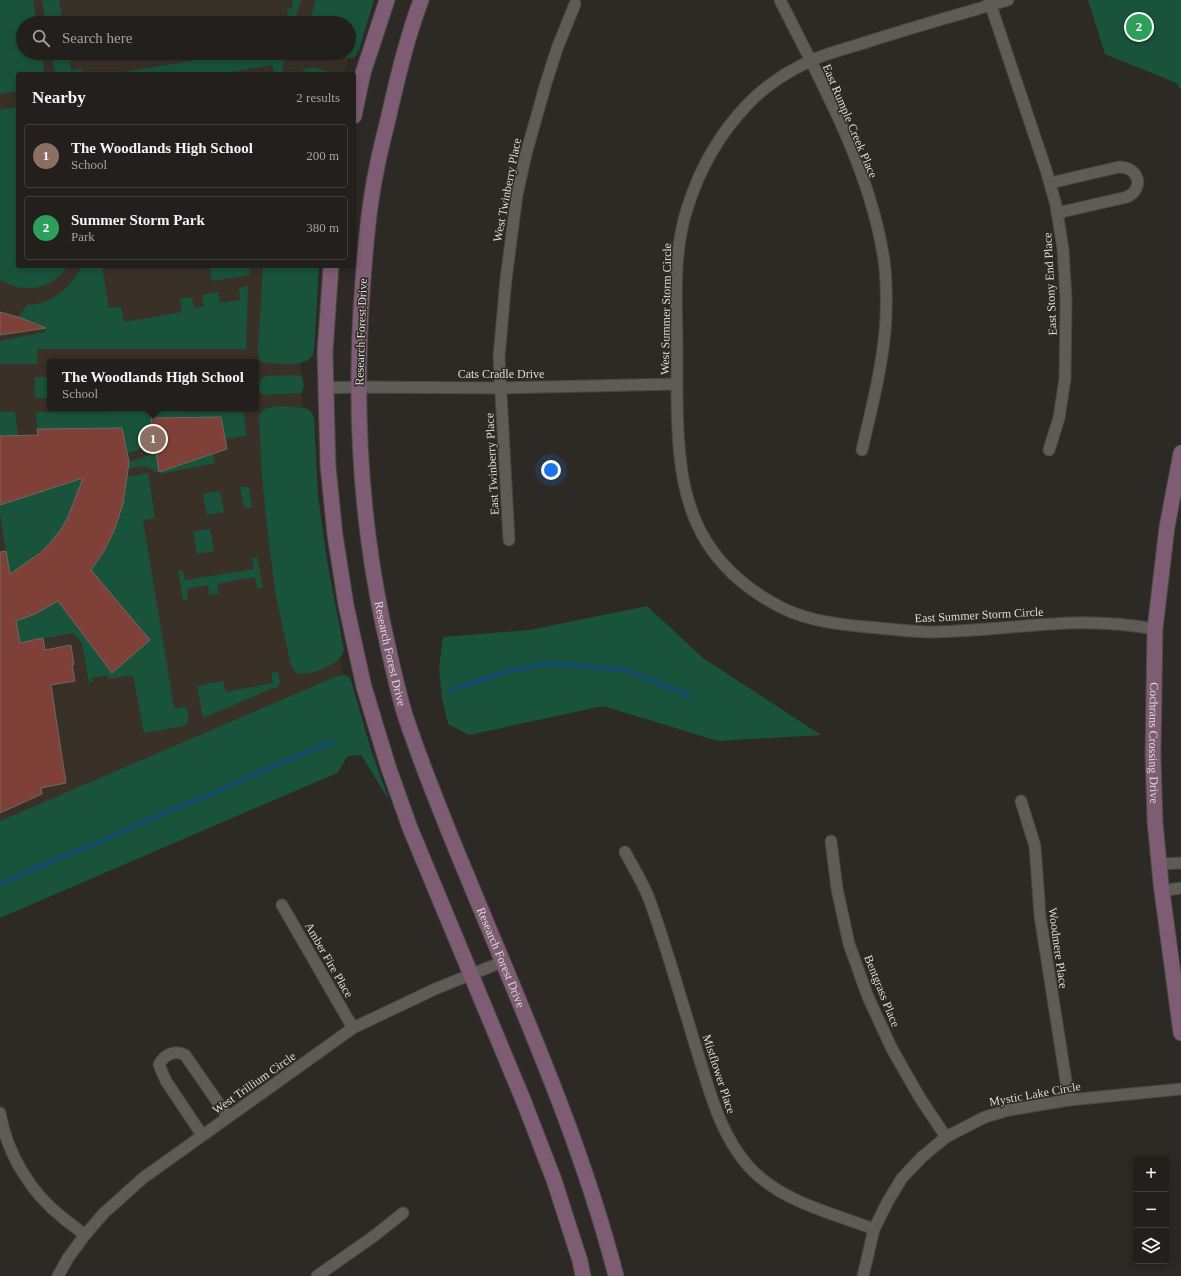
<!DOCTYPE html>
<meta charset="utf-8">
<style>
:root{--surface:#221f1c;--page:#2e2c29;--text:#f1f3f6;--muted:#a2a2a3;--line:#3f3d3b;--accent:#1a73e8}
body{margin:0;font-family:Georgia,serif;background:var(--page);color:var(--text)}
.controls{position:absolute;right:12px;bottom:12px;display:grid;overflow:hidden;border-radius:4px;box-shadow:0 2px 10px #0003}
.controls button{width:36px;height:36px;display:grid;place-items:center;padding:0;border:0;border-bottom:1px solid var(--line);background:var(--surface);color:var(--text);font:20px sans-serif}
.you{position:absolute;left:551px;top:470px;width:14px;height:14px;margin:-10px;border:3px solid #fff;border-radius:50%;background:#1a73e8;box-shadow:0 0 0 6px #1a73e833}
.badge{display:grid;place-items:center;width:26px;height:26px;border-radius:50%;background:var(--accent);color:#fff;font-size:13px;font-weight:700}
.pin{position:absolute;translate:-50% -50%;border:2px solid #fff;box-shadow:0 1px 4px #0006}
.popup{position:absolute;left:47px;top:359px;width:212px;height:52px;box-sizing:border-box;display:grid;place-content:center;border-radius:4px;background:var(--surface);filter:drop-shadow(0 1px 3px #0005);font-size:13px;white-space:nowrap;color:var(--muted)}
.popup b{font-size:15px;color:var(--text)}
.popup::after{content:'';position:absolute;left:50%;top:100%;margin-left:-8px;border:8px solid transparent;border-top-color:var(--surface)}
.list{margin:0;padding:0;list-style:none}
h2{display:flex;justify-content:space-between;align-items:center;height:52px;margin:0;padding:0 16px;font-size:17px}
h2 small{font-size:13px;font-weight:400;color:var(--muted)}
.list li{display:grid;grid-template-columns:26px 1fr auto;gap:12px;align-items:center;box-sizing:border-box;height:64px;margin:0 8px 8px;padding:0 8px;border:1px solid var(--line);border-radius:4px}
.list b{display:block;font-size:15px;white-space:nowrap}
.list p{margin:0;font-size:13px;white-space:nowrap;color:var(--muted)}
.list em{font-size:13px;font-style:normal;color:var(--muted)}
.icon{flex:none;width:22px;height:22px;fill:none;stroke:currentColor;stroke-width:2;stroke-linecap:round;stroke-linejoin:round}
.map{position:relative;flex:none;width:1181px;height:1276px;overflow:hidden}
.search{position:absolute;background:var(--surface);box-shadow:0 2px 10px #0003;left:16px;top:16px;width:340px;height:44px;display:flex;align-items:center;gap:10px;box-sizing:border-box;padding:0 14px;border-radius:22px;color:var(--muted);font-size:15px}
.panel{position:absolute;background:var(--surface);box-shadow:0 2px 10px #0003;left:16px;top:72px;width:340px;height:196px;border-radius:4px}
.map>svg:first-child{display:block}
.built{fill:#393127;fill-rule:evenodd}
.green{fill:#19533b}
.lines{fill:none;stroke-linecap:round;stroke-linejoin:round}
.stream{stroke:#164b74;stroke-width:4}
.building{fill:#7f4038;stroke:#6f6866}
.street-casing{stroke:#494643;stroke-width:13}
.secondary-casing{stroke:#494643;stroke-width:17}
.street{stroke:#5f5b56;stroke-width:11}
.secondary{stroke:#7e5c73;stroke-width:15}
.labels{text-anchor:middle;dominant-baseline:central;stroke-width:3;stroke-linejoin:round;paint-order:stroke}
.street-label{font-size:12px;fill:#dedbd8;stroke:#2d2925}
</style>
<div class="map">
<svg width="1181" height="1276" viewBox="0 0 1181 1276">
<rect width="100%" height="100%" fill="#2d2925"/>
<path class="built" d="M0 0H365L349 23H23V53H349L344 74H18V266H309L301 361 302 410 329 607 348 696 0 837ZM50 362H256V408H50Z"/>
<g class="green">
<polygon points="0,0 33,0 37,23 23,23 23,53 42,53 44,72 44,74 18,74 18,91 0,94"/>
<polygon points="42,0 59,0 63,23 46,23"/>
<polygon points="292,0 301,0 295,20 289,21 287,9 293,8"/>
<polygon points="316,0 374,0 359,50 354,58 349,58 327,53 349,53 349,23 309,23"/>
<polygon points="1088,0 1181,0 1181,90 1176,83 1105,54"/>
<polygon points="51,53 68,53 71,70 82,69 83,74 55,74"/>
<polygon points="238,53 286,53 281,74 274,74 272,65 218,74 111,74"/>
<polygon points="312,68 315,68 338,74 298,74 306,69"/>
<path d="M18 107V266H67C53 290 22 295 0 279V110Z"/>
<path d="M81 266H102L109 308 121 307 124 322 182 312 180 299 192 297 194 308 204 306 202 295 218 292 220 303 240 300 239 288 248 286 246 349H37V364H0V341L45 332 43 328 18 317 27 305C52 304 72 288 81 266Z"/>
<polygon points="223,266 250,266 249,275 212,281 210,268"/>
<path d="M263 266H319L314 352C308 369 281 363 267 363L262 362 259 359 258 353Z"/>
<path d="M299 375 302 377C304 382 305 389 301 393L265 395 261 394 259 391V382L265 376Z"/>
<rect x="35" y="377" width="15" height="21"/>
<path d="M297 407C306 408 312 409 314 418L318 496 327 561 344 650C342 664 309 677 296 673L291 665 276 596 269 544 262 477 259 418C261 402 286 407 297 407Z"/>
<polygon points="148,411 244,412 246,436 225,439 220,417 151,418 155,444 126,454 121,428 37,429 36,412"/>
<polygon points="0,412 15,412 18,435 0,436"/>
<path d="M156 453 159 471 155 472C144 459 121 473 108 477V469Z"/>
<polygon points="213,454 215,463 160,474 159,472"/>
<polygon points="98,473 97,483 79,486 80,495 76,496 68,517 62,528 50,543 33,558 12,591 0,512 0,505"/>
<path d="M148 473 155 518 143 520 174 708 186 707C188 714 191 722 184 726L144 733 133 675 108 679 107 675 92 678 93 681 89 683 82 643 73 633 20 643 16 621 35 614 58 601 112 673 150 640 86 575C111 548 124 514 127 477Z"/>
<polygon points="249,486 252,507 244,508 240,487"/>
<polygon points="220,491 224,512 207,515 203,494"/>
<polygon points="210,529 214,551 197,554 193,531"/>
<polygon points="257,557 263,588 257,589 255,577 217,584 219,594 209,595 208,585 187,589 188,599 183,600 178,571 183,570 185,580 254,569 252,558"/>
<polygon points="647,606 703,658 821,735 718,741 603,706 469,735 448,724 442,698 439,669 443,637 530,630"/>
<polygon points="278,672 280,681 278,686 203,718 197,686 223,681 226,692 273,683 271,673"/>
<polygon points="345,675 349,677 351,681 372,753 389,800 361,755 348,756 337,773 0,918 0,821 335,677"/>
</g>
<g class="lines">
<g class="stream">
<polyline points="451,690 501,673 549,663 626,670 689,695"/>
<polyline points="0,884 333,741"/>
</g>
</g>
<g class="building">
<polygon points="0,312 21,318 46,328 0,335"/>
<polygon points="221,417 227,449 159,472 151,418"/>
<polygon points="122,428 129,462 123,504 114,531 104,551 91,570 150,640 112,673 58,601 35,614 16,621 20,643 43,638 45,650 71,645 74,665 72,665 75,681 51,685 66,783 41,788 42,794 0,813 0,552 6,551 10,574 40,553 50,543 62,528 68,517 83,478 0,505 0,436 38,435 37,429"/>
</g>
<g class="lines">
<defs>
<g id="street">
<path d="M780 0C820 80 868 164 883 254 887 276 887 309 885 332 881 372 871 411 862 450"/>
<polyline points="989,0 1046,170 1056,205 1063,249 1066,299 1065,379 1059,418 1049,450"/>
<path d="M1008 0C961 14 913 27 867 42 848 48 826 53 808 62 787 72 764 87 748 104 720 133 699 170 687 209 672 256 677 307 677 355 677 396 676 438 683 478 687 499 694 522 706 541 722 567 746 588 773 603 801 620 835 624 867 627 889 629 912 632 934 632 979 631 1024 625 1069 623 1098 622 1126 624 1155 629"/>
<path d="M1050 183 1119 167C1139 167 1145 188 1127 197L1057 213"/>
<polyline points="325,388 358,387 500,388 677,384"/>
<polyline points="509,540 499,357 506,279 517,195 526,154 546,83 558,46 575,4"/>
<polyline points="1021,801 1035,846 1040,916 1069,1100"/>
<polyline points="831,841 837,889 849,944 868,997 892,1049 920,1098 946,1137"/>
<path d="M625 852C634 869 645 886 651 904 668 952 682 1002 697 1051 710 1092 720 1135 750 1168 782 1202 832 1213 874 1229"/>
<polyline points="1159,864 1181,863"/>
<polyline points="1162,891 1181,888"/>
<polyline points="282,905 353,1028"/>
<path d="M0 1113C7 1154 31 1193 63 1218 70 1224 78 1229 85 1235"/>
<path d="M202 1135 166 1081 159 1065C164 1054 175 1050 185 1055L228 1117"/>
<polyline points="58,1276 68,1258 85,1235 104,1213 143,1178 353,1028 435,989 502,962"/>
<polyline points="317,1276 374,1236 403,1213"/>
<polyline points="863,1276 874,1229 888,1201 902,1178 922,1157 946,1137 985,1117 1009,1110 1069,1100 1181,1089"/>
</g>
<g id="secondary">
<path id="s1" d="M421 0C407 38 398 76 389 115 385 133 380 150 377 167 369 204 366 242 363 280 354 395 359 511 383 624 390 655 396 685 405 715 424 772 447 828 470 883 523 1012 581 1140 616 1276"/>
<polyline points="354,116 363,73 387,0"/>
<polyline points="331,266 325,352 328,466 335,535 346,605 364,687 388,766 410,828 524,1102 554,1180 580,1261 583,1276"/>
<path id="s2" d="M1181 453 1167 527 1155 629 1153 755 1155 822 1161 884 1181 1033"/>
</g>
</defs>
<use href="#street" class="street-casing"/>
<use href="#secondary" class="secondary-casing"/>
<use href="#street" class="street"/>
<use href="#secondary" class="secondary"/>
</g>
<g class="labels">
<g class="street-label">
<text transform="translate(850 121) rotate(67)">East Rumple Creek Place</text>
<text transform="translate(507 190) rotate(-79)">West Twinberry Place</text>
<text transform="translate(1050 284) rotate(-93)">East Stony End Place</text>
<text transform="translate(666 309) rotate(-89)">West Summer Storm Circle</text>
<text transform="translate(361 332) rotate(-88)">Research Forest Drive</text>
<text x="501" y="374">Cats Cradle Drive</text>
<text transform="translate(492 464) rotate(-93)">East Twinberry Place</text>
<text transform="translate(979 615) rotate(-3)">East Summer Storm Circle</text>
<text stroke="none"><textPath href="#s1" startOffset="663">Research Forest Drive</textPath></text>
<text stroke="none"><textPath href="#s2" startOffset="292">Cochrans Crossing Drive</textPath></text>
<text transform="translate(1058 948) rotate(82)">Woodmere Place</text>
<text stroke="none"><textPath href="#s1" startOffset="987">Research Forest Drive</textPath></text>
<text transform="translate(329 960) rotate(60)">Amber Fire Place</text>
<text transform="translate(882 991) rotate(68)">Bentgrass Place</text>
<text transform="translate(719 1074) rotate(72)">Mistflower Place</text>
<text transform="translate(254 1083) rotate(-35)">West Trillium Circle</text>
<text transform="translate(1035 1094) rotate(-10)">Mystic Lake Circle</text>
</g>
</g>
</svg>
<div class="controls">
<button>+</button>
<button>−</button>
<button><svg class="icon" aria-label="layers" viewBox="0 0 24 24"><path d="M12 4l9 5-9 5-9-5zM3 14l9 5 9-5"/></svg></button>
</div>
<div class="you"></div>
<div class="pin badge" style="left:153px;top:439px;background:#8d6e63">1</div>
<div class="popup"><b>The Woodlands High School</b>School</div>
<div class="pin badge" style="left:1139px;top:27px;background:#2e9e5b">2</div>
<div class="search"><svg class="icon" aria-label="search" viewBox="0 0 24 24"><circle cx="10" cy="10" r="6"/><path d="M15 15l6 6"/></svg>Search here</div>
<section class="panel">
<h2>Nearby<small>2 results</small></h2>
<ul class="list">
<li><span class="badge" style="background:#8d6e63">1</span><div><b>The Woodlands High School</b><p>School</p></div><em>200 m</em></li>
<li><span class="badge" style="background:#2e9e5b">2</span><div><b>Summer Storm Park</b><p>Park</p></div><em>380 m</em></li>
</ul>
</section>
</div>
